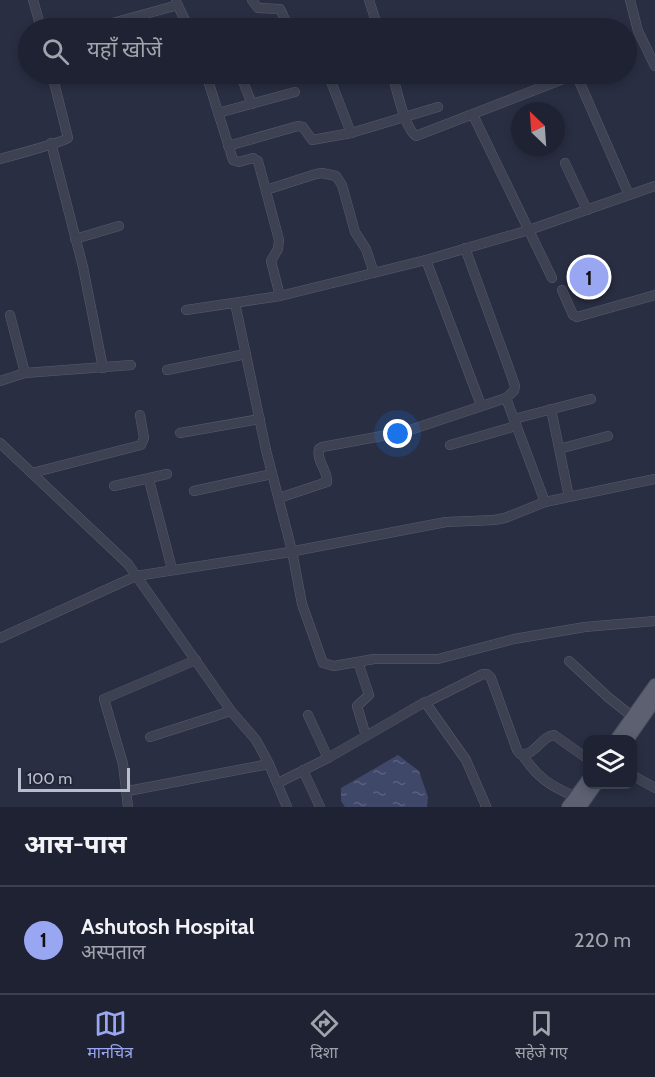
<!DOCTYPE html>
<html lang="hi">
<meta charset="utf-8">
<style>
:root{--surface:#1f2232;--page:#2c2f3e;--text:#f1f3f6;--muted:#a1a4ac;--line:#3c3f4d;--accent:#99a6f2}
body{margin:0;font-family:Cabin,"Noto Sans Devanagari",sans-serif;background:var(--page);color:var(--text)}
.controls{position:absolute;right:18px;bottom:18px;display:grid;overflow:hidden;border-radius:12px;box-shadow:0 3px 9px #0003}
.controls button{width:54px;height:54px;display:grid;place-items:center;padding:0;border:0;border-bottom:2px solid var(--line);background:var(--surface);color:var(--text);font:30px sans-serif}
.compass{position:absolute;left:511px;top:102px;width:54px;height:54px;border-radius:50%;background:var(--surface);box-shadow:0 3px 9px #0003;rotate:335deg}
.scale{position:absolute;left:18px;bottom:15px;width:112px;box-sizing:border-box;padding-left:6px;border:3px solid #babdcc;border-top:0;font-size:16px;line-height:21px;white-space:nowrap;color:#babdcc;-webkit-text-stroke:4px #222637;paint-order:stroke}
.you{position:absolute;left:398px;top:434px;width:21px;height:21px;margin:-15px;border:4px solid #fff;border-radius:50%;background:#1a73e8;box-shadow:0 0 0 9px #1a73e833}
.badge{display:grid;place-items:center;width:39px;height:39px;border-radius:50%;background:var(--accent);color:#111;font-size:20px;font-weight:700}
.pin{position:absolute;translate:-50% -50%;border:3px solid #fff;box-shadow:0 2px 6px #0006}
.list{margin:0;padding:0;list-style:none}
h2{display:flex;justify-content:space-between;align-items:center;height:78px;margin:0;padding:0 24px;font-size:26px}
h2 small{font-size:20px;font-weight:400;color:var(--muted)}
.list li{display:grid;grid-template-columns:39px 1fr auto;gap:18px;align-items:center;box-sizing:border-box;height:108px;padding:0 24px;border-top:2px solid var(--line)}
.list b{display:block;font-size:22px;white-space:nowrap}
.list p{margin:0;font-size:20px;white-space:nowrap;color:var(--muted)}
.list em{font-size:20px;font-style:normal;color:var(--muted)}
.icon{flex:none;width:33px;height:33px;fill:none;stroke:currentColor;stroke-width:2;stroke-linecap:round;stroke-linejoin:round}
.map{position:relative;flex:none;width:655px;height:807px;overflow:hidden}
.search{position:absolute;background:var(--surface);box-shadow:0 3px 9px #0003;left:18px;right:18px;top:18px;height:66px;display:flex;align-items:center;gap:15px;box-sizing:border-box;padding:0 21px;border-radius:33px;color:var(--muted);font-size:22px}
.sheet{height:186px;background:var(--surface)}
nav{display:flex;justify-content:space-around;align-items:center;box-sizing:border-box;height:84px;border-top:2px solid var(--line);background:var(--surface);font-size:16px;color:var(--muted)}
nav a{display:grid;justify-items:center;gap:3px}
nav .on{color:var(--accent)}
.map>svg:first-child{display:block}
.water{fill:url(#water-ripples)}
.building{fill:url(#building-cross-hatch);stroke:#242839;stroke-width:1.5}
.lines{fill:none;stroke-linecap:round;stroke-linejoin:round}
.minor-casing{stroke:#585c6c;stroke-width:10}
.major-casing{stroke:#474a5b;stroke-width:14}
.minor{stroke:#3d4152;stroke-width:9}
.major{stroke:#5c6071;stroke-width:12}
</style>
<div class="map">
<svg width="655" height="807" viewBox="0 0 655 807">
<defs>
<pattern id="water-ripples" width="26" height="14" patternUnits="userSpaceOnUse" patternTransform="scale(1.5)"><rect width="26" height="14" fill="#40486a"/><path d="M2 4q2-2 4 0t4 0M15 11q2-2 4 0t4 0" fill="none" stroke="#5a607e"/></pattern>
<pattern id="building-cross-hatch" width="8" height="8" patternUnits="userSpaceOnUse" patternTransform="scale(1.5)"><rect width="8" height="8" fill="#454b62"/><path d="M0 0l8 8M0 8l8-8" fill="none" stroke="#5e6377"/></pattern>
</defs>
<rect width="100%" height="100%" fill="#292e42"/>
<polygon class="water" points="398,755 419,771 428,797 427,807 345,807 341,801 341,788"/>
<polygon class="building" points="595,270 598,277 584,282 581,275"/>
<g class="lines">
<defs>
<g id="minor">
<polyline points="33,0 41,28"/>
<polyline points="252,0 258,8 280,9 289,28"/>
<polyline points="369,0 378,28"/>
<polyline points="630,0 638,31 655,66"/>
<polyline points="176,2 189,28"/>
<polyline points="94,28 178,5"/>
<polyline points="206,74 233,160 239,162 253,158 258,161 279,240 278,249 271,261 280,296"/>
<polyline points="240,74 252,104"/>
<polyline points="328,74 351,133"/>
<path d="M392 74C397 89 404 127 416 136L576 74 629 195"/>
<polyline points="218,113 295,92"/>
<polyline points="473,115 552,278"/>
<polyline points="51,143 83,267 103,368"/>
<polyline points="228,146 298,126 303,127 312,140 351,133 438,107"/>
<path d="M0 159C11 156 63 142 68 138L52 74"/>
<polyline points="565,163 587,210"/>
<polyline points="266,190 316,174 322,173 336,176 342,185 355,232 366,249 374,273"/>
<polyline points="75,239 119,226"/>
<polyline points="426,260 481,405"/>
<polyline points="562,290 573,315 577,317 655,295"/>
<polyline points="235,303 266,450 292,551 302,604 323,663 334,666 374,659 438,659 514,639 585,627 655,621"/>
<polyline points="186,310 280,296 426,260 529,230 655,186"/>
<polyline points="10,315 25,373"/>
<polyline points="167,370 246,354"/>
<polyline points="0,381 25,373 131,365"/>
<polyline points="506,398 545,502"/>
<polyline points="551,409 569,497"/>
<polyline points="514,419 591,399"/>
<polyline points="180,433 260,419"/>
<polyline points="0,443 128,564 231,711 256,740 269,764 287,807"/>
<polyline points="450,445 516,426"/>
<polyline points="559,449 608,436"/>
<polyline points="32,473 141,445 144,438 140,415"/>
<polyline points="149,480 172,569"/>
<polyline points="114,486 167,474"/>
<polyline points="194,491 272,474"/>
<path d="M279 498 327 482C328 471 316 461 319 449L322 447 404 432 506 398 514 391 515 386 507 363 465 248"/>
<polyline points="0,638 136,576 284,553 446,522 494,520 505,518 545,502 655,479"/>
<polyline points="569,661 609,698 633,717"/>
<polyline points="358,662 369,695 357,706 366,736"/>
<path d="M425 703 483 674H487L491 678 517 750 520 754C536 756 540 737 554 735L588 759"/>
<polyline points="308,715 328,758"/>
<polyline points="150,737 231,711"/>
<path d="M522 754C537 778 551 786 576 797"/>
<polyline points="303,770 320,807"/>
<polyline points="632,775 655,788"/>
<polyline points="278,783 328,758 425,702 466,760 486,806 485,807"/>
<polyline points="128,791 269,764"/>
<polyline points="128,807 123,764 104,699 196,660"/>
</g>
<g id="major">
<polyline points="616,740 655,685"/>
<polyline points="627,740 655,700"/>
<polyline points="568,807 588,780"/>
<polyline points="580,807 596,784"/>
</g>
</defs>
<use href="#minor" class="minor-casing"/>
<use href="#major" class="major-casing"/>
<use href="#minor" class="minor"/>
<use href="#major" class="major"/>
</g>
</svg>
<div class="controls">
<button><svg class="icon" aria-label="layers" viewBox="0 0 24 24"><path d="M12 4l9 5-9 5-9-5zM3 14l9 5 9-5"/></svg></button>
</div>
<svg class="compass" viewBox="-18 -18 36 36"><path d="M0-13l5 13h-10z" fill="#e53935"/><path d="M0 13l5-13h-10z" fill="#a1a4ac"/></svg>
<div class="scale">100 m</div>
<div class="you"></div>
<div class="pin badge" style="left:589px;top:277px">1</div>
<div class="search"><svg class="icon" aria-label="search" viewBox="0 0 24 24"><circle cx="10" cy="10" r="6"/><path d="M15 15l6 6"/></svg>यहाँ खोजें</div>
</div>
<section class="sheet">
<h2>आस-पास<small></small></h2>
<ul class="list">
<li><span class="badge">1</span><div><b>Ashutosh Hospital</b><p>अस्पताल</p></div><em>220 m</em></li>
</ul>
</section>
<nav>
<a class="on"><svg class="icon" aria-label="map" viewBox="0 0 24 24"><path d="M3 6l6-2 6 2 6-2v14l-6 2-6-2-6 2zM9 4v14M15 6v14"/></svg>मानचित्र</a>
<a><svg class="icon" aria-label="directions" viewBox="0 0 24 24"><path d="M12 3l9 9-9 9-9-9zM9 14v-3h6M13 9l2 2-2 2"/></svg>दिशा</a>
<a><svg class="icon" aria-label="saved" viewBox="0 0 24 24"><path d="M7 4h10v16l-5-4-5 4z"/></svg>सहेजे गए</a>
</nav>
